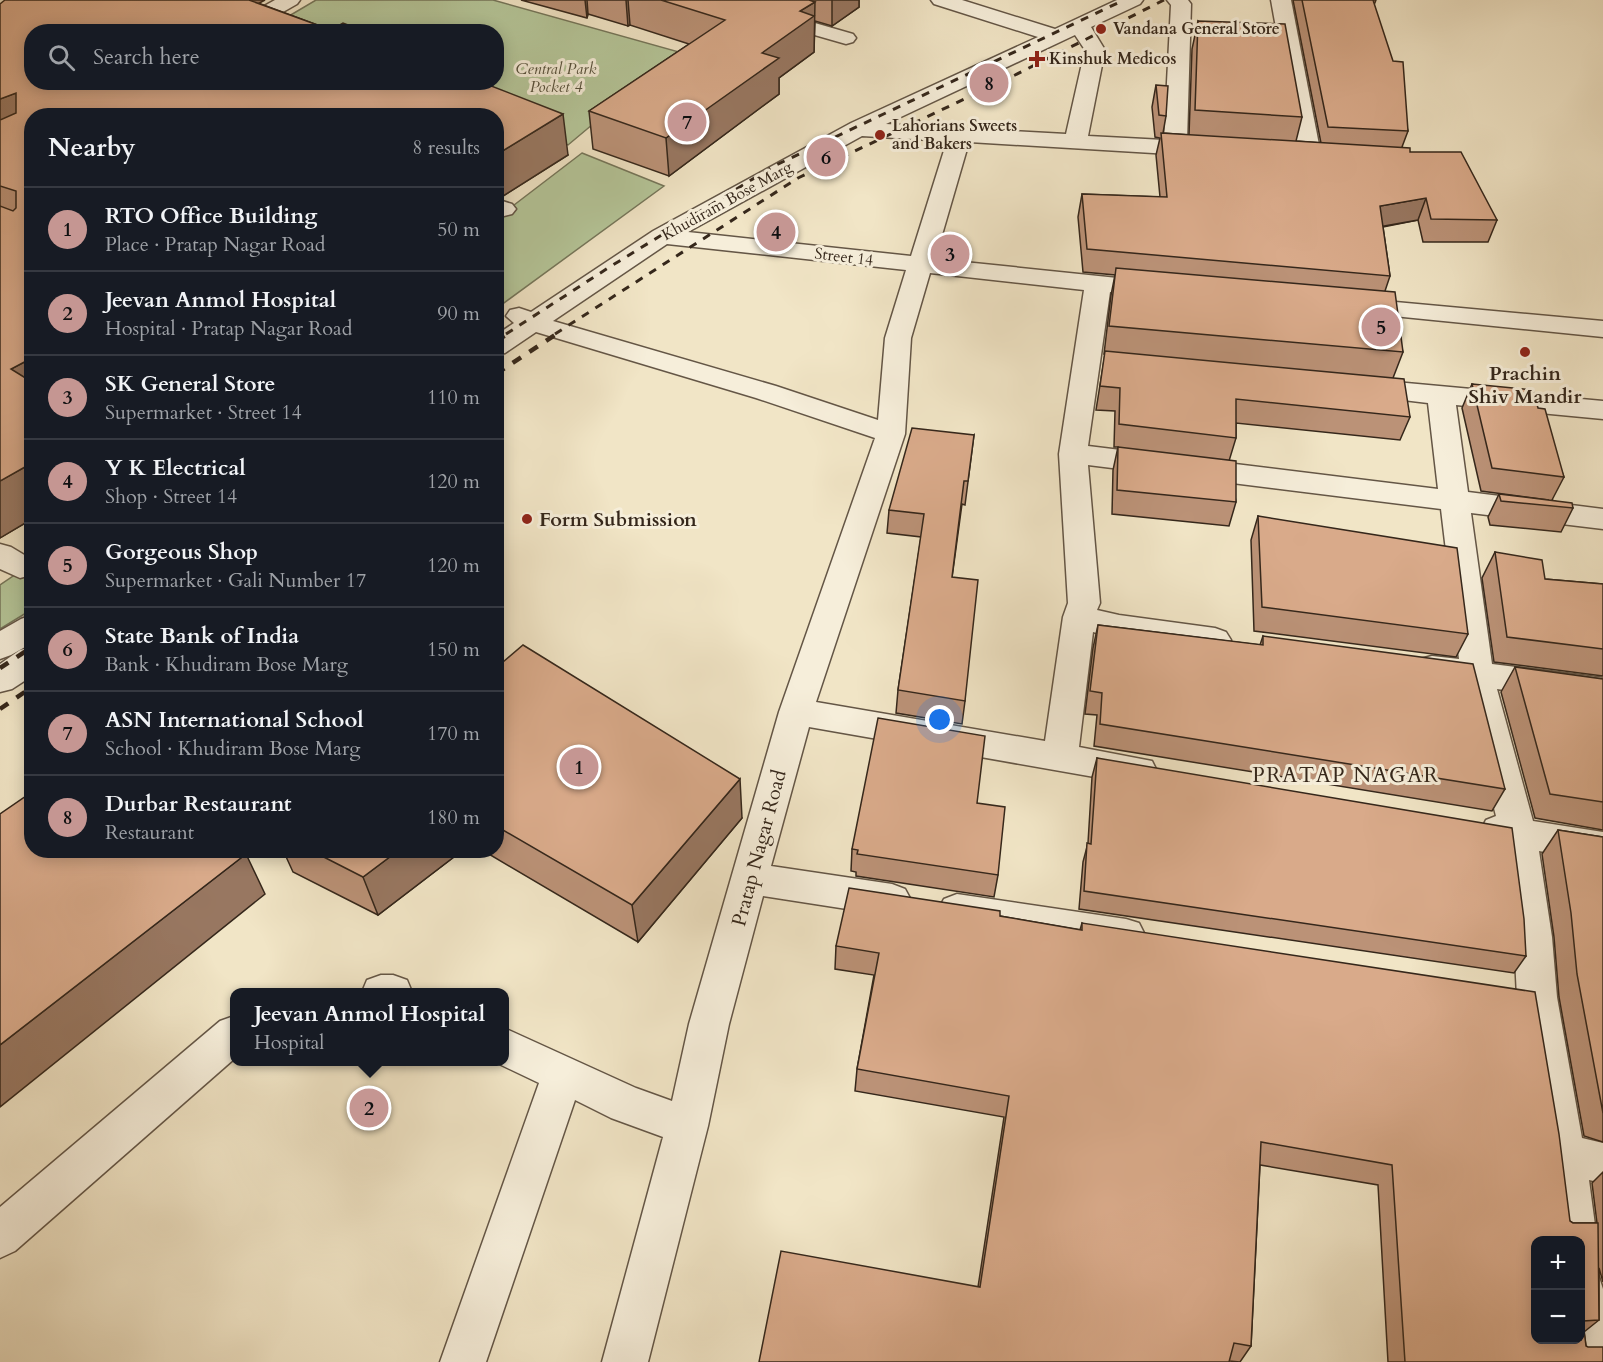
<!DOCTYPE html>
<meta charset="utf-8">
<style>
:root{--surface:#171b24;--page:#242831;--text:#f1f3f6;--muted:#9ea1a6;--line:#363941;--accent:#c59692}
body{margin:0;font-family:Cardo,serif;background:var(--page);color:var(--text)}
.controls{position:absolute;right:18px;bottom:18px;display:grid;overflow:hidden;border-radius:12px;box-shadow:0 3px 15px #0003}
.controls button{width:54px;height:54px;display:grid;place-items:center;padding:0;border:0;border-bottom:2px solid var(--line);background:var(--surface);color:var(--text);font:30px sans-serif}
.you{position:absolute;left:940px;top:720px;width:21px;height:21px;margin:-15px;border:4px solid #fff;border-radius:50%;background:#1a73e8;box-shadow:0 0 0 9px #1a73e833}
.badge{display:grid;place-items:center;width:39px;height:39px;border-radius:50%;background:var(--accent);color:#111;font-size:20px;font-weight:700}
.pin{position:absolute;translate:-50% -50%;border:3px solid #fff;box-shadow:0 2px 6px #0006}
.popup{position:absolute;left:230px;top:988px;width:279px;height:78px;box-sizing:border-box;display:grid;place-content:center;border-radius:12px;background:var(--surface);filter:drop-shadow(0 2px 4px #0005);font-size:20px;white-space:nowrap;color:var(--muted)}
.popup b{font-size:22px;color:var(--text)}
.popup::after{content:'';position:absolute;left:50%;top:100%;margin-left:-12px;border:12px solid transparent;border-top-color:var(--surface)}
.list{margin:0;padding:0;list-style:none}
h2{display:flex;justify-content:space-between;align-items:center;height:78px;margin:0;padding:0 24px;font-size:26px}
h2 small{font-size:20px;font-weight:400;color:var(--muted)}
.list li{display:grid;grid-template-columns:39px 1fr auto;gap:18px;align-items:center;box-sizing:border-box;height:84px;padding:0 24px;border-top:2px solid var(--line)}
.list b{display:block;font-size:22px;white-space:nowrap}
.list p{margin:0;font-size:20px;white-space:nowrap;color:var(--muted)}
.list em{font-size:20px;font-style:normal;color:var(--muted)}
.icon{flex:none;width:33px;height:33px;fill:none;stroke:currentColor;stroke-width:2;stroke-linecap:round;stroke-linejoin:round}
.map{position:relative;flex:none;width:1603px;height:1362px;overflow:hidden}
.search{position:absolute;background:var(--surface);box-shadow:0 3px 15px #0003;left:24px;top:24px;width:480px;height:66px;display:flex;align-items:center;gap:15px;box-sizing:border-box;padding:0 21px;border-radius:24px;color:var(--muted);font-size:22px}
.panel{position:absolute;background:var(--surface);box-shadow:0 3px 15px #0003;left:24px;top:108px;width:480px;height:750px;border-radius:24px}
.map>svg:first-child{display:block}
.green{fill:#b5c699;stroke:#75765a;stroke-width:1.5}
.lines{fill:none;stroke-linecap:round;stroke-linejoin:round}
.minor-casing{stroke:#645646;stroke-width:3}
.minor{fill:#f6eeda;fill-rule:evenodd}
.rail-far1{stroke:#35271b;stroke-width:3;stroke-dasharray:8 8;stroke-linecap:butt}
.rail{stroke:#35271b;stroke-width:4.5;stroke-dasharray:10 10;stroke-linecap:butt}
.wall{fill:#bb9277;stroke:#35271b;stroke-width:1.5}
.shaded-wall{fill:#987761;stroke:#35271b;stroke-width:1.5}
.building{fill:#d9aa8a;stroke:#35271b;stroke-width:1.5;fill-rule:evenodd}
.poi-dot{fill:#8f2418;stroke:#f6eeda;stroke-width:2}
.labels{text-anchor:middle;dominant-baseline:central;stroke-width:6;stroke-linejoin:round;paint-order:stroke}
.far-poi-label{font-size:16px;font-weight:bold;fill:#35271b;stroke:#f6eeda;text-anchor:start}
.far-park-label{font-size:16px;font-style:italic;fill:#554f3a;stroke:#f6eeda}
.far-street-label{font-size:16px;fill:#35271b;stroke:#f6eeda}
.poi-label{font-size:20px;font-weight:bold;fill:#35271b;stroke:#f6eeda}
.street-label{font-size:20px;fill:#35271b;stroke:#f6eeda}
.neighbourhood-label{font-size:21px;letter-spacing:1.5px;fill:#35271b;stroke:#f6eeda}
</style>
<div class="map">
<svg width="1603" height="1362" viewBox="0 0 1603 1362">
<rect width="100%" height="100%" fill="#f1e5c6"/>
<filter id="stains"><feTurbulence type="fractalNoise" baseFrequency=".00333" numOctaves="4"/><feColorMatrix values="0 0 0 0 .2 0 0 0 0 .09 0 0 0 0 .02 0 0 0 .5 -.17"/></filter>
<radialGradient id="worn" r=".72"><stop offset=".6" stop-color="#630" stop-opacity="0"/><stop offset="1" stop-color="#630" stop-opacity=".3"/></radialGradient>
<g class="green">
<polygon points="316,0 493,0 679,52 568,145 407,83 496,82 496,32 274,32 267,29"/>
<polygon points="582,153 664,186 497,308 497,218"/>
<polygon points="31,564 31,610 0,629 0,585"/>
</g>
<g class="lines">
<defs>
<g id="minor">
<polygon points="275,0 300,0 297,4 248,32 222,32 225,28"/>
<polygon points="703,0 735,0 853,34 856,38 853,42 846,44 706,4"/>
<path d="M931 0H962L1055 29 1117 0H1143L1140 4 1091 27 1105 50 1088 136 1164 140 1171 5 1167 0H1188L1191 4 1187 141 1211 144 1214 149 1211 154 1203 156 969 142 935 259 1166 283 1170 288 1166 293 1157 296 1110 292 1088 446 1438 489 1428 403 1353 394 1349 388 1353 382 1363 379 1603 401V419L1456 405 1468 492 1603 509V529L1471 513 1492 664 1603 678V704L1497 689 1533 821 1603 832V862L1539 851 1552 937 1557 997 1582 1138 1603 1143V1183L1589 1180 1597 1240 1590 1255 1580 1260V1240H1553L1543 1154 1517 997 1514 937 1502 845 1486 840 1481 830 1486 820 1496 816 1463 685 1420 677 1416 668 1420 659 1432 656 1459 659 1441 509 1088 465 1100 603 1097 610 1119 615 1215 628 1226 632 1231 640 1226 648 1215 652 1119 639 1093 632 1079 747 1152 761 1157 771 1152 781 1140 785 809 727 771 866 892 884 905 889 911 900 905 911 892 916 763 896 729 1024 708 1126 648 1362H602L663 1137 611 1118 575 1100 486 1362H440L539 1083 495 1062H504V1028L636 1088 672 1101 689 1024 779 712 875 438 756 398 536 332 505 353 496 355V335L514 323 506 316 510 310 519 308 531 312 653 231 851 123 1038 37 934 4ZM1075 35 1085 50 1066 134 886 124ZM862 136 947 141 911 256 688 232ZM667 244 906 270 885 338 878 420 776 386 553 321ZM930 273 1084 290 1059 454 1068 603 1063 617 1045 741 816 702 905 434 911 338Z"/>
<polygon points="1271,0 1291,0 1321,155 1318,160 1310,162 1302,160 1299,155"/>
<polygon points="496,199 512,204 516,209 512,214 504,216 496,214"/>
<polygon points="1352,298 1603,321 1603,337 1343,311 1339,306 1343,301"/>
<polygon points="0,544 11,547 31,559 31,575 20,578 0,569"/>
<polygon points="32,615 32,643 11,655 0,659 0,631 21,619"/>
<polygon points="32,647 32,676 12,689 0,692 0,664 20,650"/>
<polygon points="957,894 1126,919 1139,923 1145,935 1139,947 1126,951 957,926 944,921 938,910 944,899"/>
<polygon points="381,975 393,975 407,980 412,992 362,992 367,980"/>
<polygon points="234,1016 234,1059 15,1251 0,1258 0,1207 220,1021"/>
<polygon points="1580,1262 1596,1268 1603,1289 1603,1362 1567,1362 1564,1340 1580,1340"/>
</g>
</defs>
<use href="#minor" class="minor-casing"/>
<use href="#minor" class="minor"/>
<g class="rail-far1">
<polyline points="506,334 608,268 774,166 1124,0"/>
<polyline points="555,334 798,178 1015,75 1164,0"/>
</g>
<g class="rail">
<polyline points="496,341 509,333"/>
<polyline points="496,374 558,333"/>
<polyline points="0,668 32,647"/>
<polyline points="0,709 32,687"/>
</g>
</g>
<g class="wall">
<polygon points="521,0 859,0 859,7 832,26 815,21 814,52 779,78 779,94 669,176 593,149 589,111 689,44 630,25 628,26 588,14 587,18"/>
<polygon points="1293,0 1376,0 1374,5 1408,131 1402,147 1410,152 1497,220 1488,242 1423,242 1418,220 1383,227 1390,276 1385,291 1403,352 1393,378 1410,417 1400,440 1236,423 1236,438 1229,461 1236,502 1229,526 1112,514 1113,470 1118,447 1114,447 1115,411 1096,410 1105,354 1104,354 1111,295 1115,275 1083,272 1078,217 1082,194 1160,197 1156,155 1160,138 1155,137 1152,107 1156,85 1166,116 1163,133 1189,135 1192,49 1198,21 1302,117 1296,141 1321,143"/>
<polygon points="258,3 331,30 367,32 32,32 32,82 489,82 489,86 568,155 500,198 496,197 496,116 32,116 32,519 0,538 0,4"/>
<polygon points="1472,384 1538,408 1564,477 1552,500 1573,508 1561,532 1490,525 1488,517 1499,494 1549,500 1481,491 1462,408"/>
<polygon points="974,435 965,505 962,504 952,578 965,701 962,724 896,713 898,690 921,537 887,533 889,510"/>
<polygon points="1258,516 1468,634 1456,657 1254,631 1251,540"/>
<polygon points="1495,552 1545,579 1603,584 1603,676 1494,662 1482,578"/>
<polygon points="1098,625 1260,645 1263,636 1505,789 1492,811 1094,746 1097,715 1085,714 1093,648"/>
<polygon points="1515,667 1603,679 1603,830 1535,818 1501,692"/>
<polygon points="496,668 742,818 638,942 482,850 496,850"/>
<polygon points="1097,758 1526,956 1514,973 1079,909 1083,862 1088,843 1092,777"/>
<polygon points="977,803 998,875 994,897 856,876 856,872 851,871 852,849"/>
<polygon points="1558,830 1603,837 1603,1142 1584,1136 1559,997 1554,937 1542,854"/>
<polygon points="283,850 463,850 378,915 293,872"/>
<polygon points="1000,916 1080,930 1082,923 1573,1223 1597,1223 1592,1183 1603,1172 1603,1282 1599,1268 1599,1320 1584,1332 1586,1346 1603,1362 1388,1362 1378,1185 1260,1165 1251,1346 1240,1362 1229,1361 978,1287 1004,1117 855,1091 857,1069 874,975 835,969 836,946"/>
</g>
<g class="shaded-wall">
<polygon points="210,0 265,0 224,22"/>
<polygon points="585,0 587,0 588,14 587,18"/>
<polygon points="626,0 628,0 630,25 628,26"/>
<polygon points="832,0 859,0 859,7 832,26"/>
<polygon points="815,2 814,52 779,78 779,94 669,176 666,138 762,53 800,11"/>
<polygon points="16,93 32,130 0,148 0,99"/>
<polygon points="563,114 568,155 500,198 496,175 496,155"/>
<polygon points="1426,198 1418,220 1373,228 1380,206"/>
<polygon points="32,358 32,410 11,369"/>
<polygon points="32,463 32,519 0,538 0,481"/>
<polygon points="740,779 742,818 638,942 632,905"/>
<polygon points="399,850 463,850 378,915 363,877"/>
<polygon points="246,854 265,894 0,1107 0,1045"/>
</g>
<g class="building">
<polygon points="5,0 249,0 331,30 343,23 367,32 32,32 32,82 481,82 563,114 496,155 496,116 32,116 32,358 11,369 32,382 32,463 0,481 0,206 13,211 16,208 16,191 0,186 0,120 16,113 16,93 0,99 0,4"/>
<polygon points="661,0 809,0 815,2 800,11 814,16 762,53 779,58 666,138 589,111 725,20"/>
<polygon points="1302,0 1373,0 1393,61 1403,62 1408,131 1328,127"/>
<polygon points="1198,21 1285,24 1302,117 1195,110"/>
<polygon points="1156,85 1168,86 1166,116 1159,115"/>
<polygon points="1161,133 1410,148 1410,152 1461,152 1497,220 1431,219 1426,198 1380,206 1390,276 1087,249 1082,194 1167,197"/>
<polygon points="1116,268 1395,292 1403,352 1109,326"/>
<polygon points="1105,351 1404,379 1410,417 1236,399 1236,438 1119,424 1120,388 1100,386"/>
<polygon points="1472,384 1533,390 1538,408 1545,409 1564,477 1492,468"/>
<polygon points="912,428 974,435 968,481 964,481 952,577 978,580 965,701 898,690 924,514 889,510"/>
<polygon points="1118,447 1236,461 1236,502 1117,490"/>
<polygon points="1499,494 1572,503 1573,508 1501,501"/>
<polygon points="1258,516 1457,548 1468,634 1262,607"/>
<polygon points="1495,552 1542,560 1545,579 1603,584 1603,649 1507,637"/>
<polygon points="1098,625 1263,645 1263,636 1473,664 1505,789 1100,724 1102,693 1090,691"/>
<polygon points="523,645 740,779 632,905 496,826 496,668"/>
<polygon points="1515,667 1603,679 1603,802 1550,794"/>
<polygon points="878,718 985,736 977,803 1005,807 998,875 857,854 858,850 852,849"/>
<polygon points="1097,758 1512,828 1524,919 1526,956 1084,891 1087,843 1091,844"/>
<polygon points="32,792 32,850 241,850 246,854 0,1045 0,814"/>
<polygon points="1558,830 1603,837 1603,1113 1577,974 1571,913"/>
<polygon points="310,850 399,850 363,877"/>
<path d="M849 888 1000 911V916L1082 930V923L1535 992 1559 1134 1570 1221 1573 1223H1598L1599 1320 1583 1321 1586 1346 1588 1347H1603V1362H1405L1392 1165 1261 1142 1251 1346 1234 1343 1229 1362H759L781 1251 980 1287 1009 1096 857 1069 879 953 836 946ZM1536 1240H1581V1340H1536Z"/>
</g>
<g class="poi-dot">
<circle cx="1101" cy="29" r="6"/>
<path d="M1034 50h6v6h6v6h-6v6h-6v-6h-6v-6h6z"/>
<circle cx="880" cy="135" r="6"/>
<circle cx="1525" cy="352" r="6"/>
<circle cx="527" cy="519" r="6"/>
</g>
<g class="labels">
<g class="far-poi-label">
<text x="1113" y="29">Vandana General Store</text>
<text x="1049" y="59">Kinshuk Medicos</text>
<text x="892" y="126">Lahorians Sweets<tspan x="892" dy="18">and Bakers</tspan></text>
</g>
<g class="far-park-label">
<text x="556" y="69">Central Park<tspan x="556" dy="18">Pocket 4</tspan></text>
</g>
<g class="far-street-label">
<text transform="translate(727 201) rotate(-29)">Khudiram Bose Marg</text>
<text transform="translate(844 257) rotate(7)">Street 14</text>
</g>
<g class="poi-label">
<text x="1525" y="373">Prachin<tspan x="1525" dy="23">Shiv Mandir</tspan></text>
<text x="539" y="519" text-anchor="start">Form Submission</text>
</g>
<g class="street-label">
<text transform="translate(759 848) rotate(-75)">Pratap Nagar Road</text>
</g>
<g class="neighbourhood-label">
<text x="1346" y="775">PRATAP NAGAR</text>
</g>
</g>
<rect width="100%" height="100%" filter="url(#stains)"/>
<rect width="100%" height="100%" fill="url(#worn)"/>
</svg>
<div class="controls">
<button>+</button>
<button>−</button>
</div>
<div class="you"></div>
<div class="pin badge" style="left:579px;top:767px">1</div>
<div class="pin badge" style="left:369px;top:1108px">2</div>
<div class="popup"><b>Jeevan Anmol Hospital</b>Hospital</div>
<div class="pin badge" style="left:950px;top:254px">3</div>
<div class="pin badge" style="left:776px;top:232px">4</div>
<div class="pin badge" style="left:1381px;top:327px">5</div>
<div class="pin badge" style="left:826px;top:157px">6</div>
<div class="pin badge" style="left:687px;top:122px">7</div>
<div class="pin badge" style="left:989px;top:83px">8</div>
<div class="search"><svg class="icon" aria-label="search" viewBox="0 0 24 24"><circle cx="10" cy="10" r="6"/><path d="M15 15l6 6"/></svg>Search here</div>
<section class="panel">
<h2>Nearby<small>8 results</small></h2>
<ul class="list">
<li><span class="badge">1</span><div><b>RTO Office Building</b><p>Place · Pratap Nagar Road</p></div><em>50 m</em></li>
<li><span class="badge">2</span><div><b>Jeevan Anmol Hospital</b><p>Hospital · Pratap Nagar Road</p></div><em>90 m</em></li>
<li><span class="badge">3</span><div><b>SK General Store</b><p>Supermarket · Street 14</p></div><em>110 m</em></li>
<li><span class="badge">4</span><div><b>Y K Electrical</b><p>Shop · Street 14</p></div><em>120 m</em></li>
<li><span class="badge">5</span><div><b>Gorgeous Shop</b><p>Supermarket · Gali Number 17</p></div><em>120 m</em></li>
<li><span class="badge">6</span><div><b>State Bank of India</b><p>Bank · Khudiram Bose Marg</p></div><em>150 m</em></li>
<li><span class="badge">7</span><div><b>ASN International School</b><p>School · Khudiram Bose Marg</p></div><em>170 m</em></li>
<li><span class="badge">8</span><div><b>Durbar Restaurant</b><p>Restaurant</p></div><em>180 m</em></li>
</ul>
</section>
</div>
